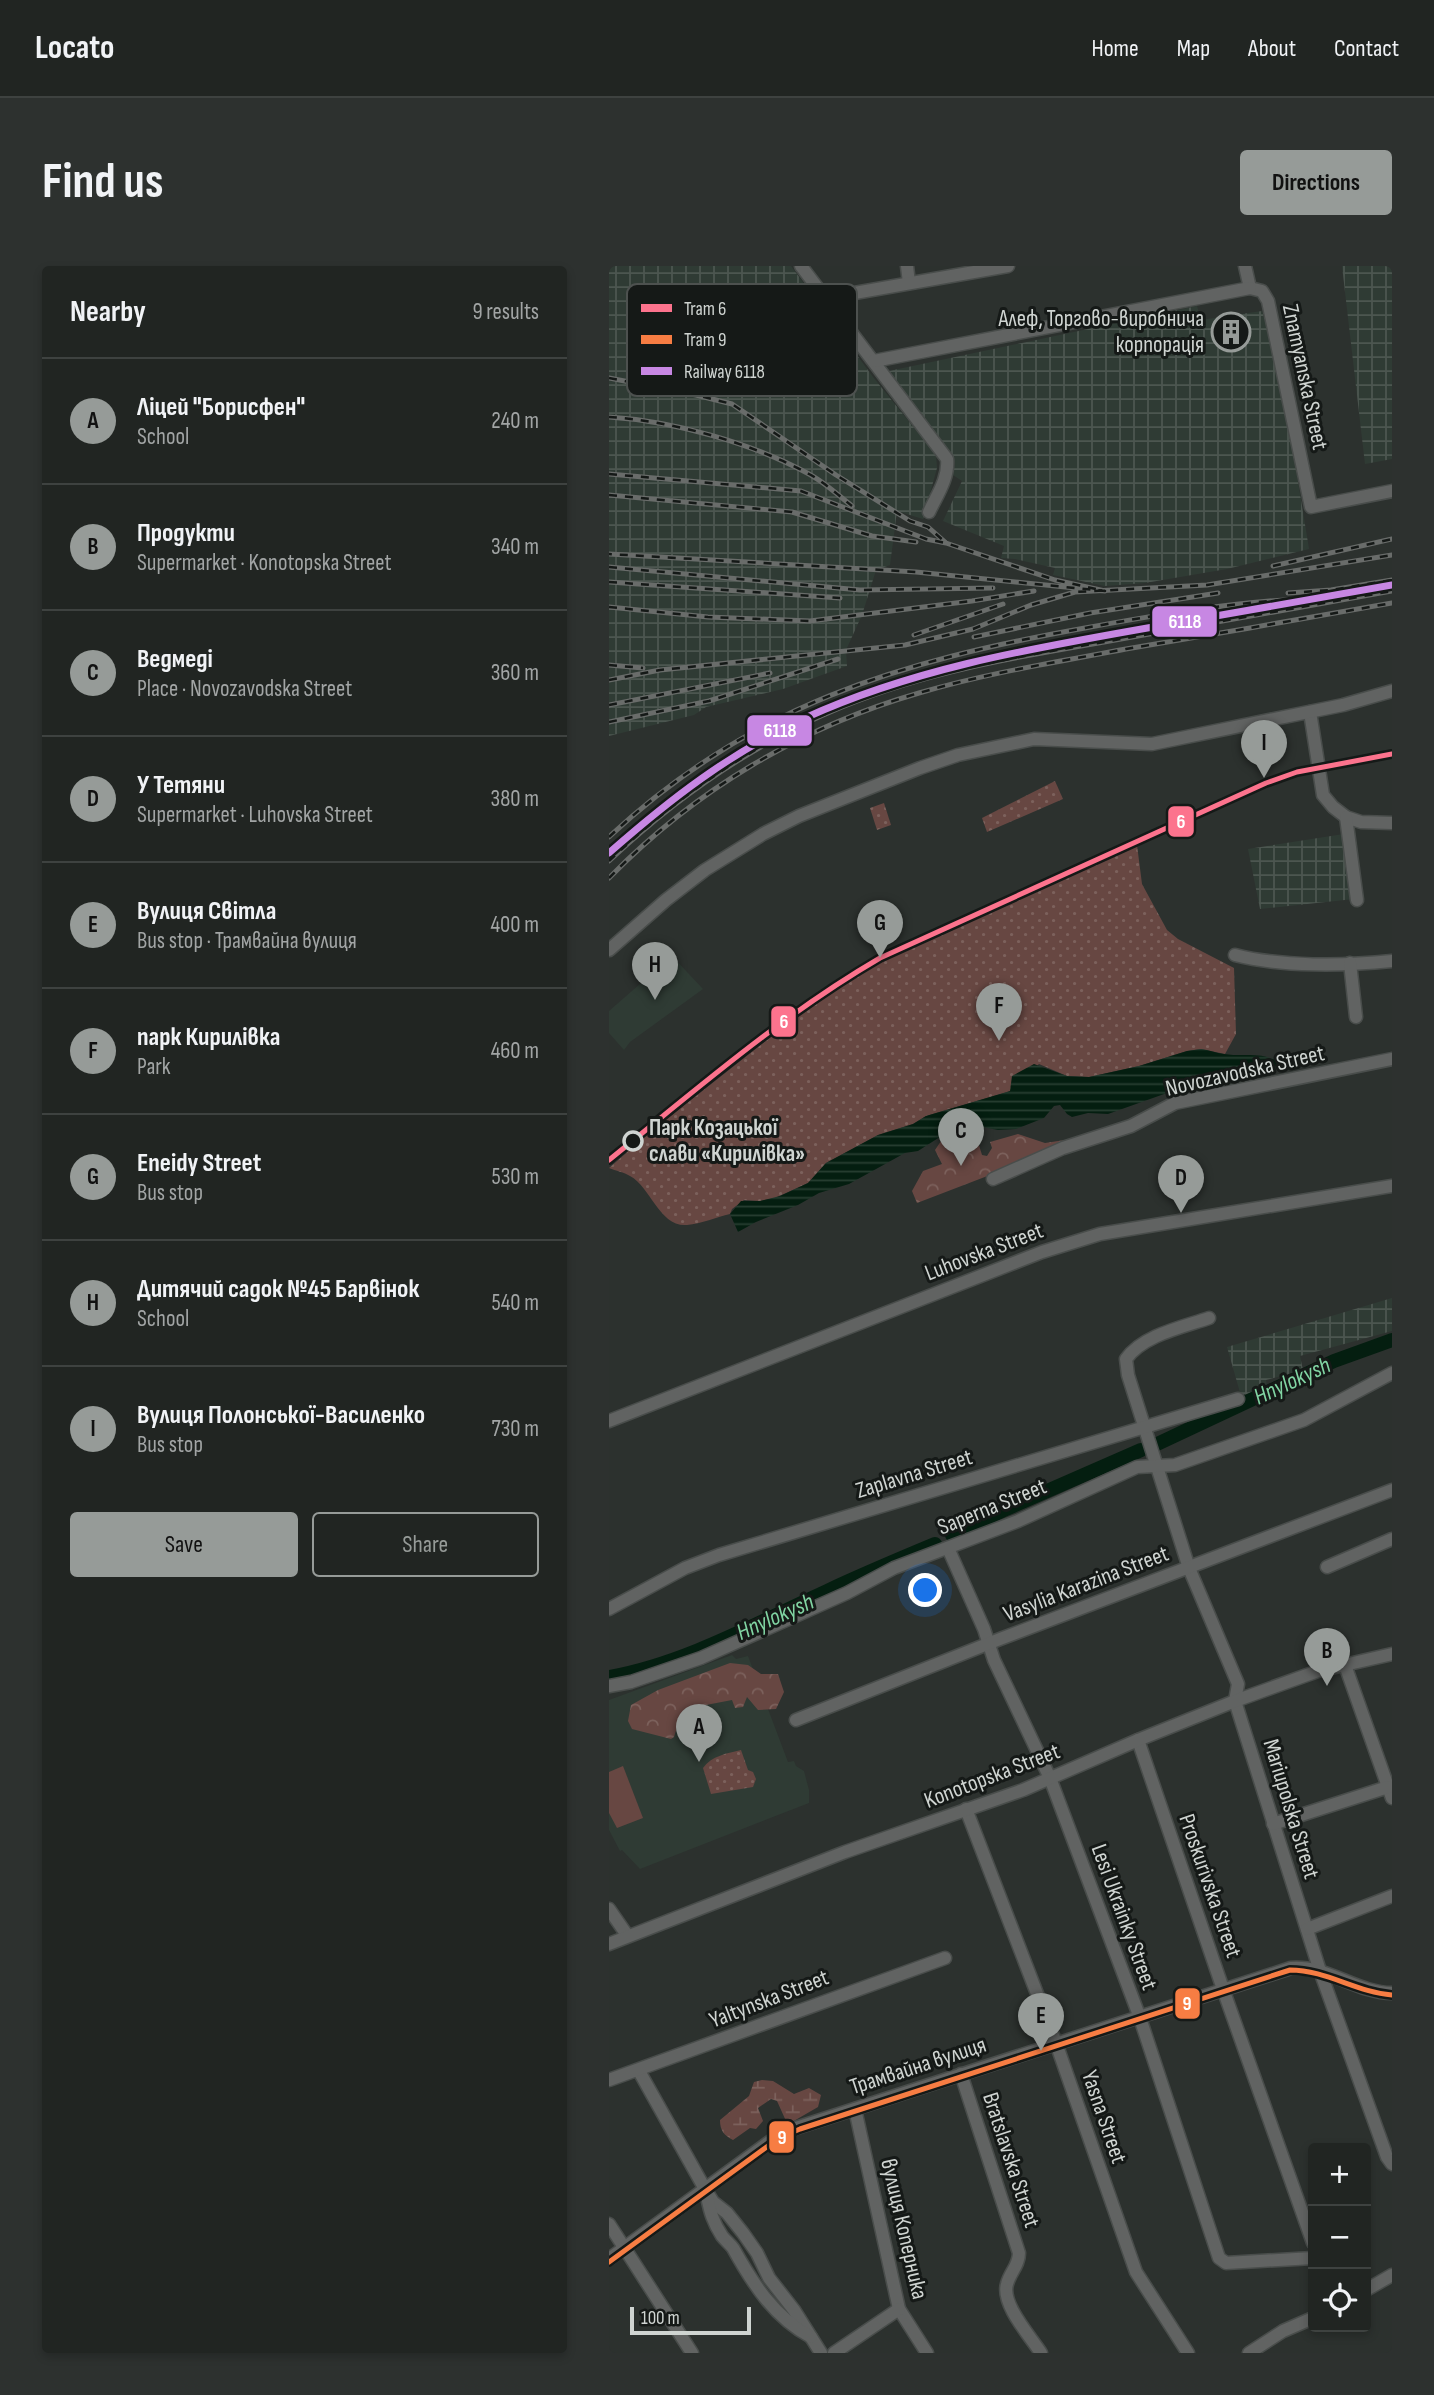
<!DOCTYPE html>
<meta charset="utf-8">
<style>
:root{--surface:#212522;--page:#2d312f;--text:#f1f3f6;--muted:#a2a5a5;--line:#3e4240;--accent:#969b98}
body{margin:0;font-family:"Sofia Sans Condensed",sans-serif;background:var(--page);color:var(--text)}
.controls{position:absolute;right:21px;bottom:21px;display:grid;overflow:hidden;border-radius:7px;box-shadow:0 4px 10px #0003}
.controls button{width:63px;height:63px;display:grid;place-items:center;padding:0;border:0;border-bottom:2px solid var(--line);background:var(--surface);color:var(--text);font:35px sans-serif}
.scale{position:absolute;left:21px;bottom:18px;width:121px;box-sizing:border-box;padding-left:7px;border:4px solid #cfd4d1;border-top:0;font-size:19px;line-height:24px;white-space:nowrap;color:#cfd4d1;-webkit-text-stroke:5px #151917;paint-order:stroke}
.you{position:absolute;left:317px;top:1325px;width:24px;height:24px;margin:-18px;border:5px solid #fff;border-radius:50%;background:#1a73e8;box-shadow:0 0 0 10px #1a73e833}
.badge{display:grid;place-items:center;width:46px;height:46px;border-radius:50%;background:var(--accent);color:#111;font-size:23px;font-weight:700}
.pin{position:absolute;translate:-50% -58px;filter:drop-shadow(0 2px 4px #0008)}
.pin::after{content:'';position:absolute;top:37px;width:24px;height:21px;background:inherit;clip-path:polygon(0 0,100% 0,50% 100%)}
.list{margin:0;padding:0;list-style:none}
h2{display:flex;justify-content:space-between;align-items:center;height:91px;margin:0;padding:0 28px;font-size:30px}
h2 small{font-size:23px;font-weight:400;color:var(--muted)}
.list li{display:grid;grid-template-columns:46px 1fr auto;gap:21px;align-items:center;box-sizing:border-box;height:126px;padding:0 28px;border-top:2px solid var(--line)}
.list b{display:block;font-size:26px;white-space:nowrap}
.list p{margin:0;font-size:23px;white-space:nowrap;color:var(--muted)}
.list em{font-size:23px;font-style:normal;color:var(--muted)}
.actions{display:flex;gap:14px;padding:21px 28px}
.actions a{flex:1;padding:16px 0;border:2px solid var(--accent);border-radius:7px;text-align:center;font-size:24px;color:var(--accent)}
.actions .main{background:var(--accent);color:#111}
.icon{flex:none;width:38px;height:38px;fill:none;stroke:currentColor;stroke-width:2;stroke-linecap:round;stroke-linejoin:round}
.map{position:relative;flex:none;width:783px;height:2087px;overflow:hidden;border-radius:7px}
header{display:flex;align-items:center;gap:42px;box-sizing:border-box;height:98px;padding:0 35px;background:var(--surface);border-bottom:2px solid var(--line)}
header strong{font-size:33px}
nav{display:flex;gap:38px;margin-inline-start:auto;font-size:24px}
.intro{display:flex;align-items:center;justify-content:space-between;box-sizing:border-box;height:168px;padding:0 42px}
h1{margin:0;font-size:49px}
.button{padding:18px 32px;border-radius:7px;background:var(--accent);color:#111;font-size:24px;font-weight:700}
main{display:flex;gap:42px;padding:0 42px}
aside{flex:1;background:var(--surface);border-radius:7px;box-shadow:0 4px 10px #0003}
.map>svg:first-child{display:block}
.built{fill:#2f3b34}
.industrial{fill:url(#industrial-grid)}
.green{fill:url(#green-dots)}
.forest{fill:url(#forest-crowns)}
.wetland{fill:url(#wetland-marsh)}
.pitch{fill:#674742}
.water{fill:url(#water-rules)}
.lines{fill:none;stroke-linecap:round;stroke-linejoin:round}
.river{stroke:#041e10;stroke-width:14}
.minor-casing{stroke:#494d4b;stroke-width:15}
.minor{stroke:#616362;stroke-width:12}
.rail-casing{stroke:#696c6a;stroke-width:5}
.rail{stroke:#151917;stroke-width:2.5;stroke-dasharray:8;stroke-linecap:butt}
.rail-1-casing{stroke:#151917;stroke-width:12}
.rail-1{stroke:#c787e3;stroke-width:7}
.tram-1-casing{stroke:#151917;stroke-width:10}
.tram-2-casing{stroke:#151917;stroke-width:10}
.tram-1{stroke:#fc738d;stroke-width:5}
.tram-2{stroke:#f77d43;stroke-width:5}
.stop-dot{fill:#151917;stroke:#cfd4d1;stroke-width:3.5}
.labels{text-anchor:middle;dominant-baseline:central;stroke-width:6;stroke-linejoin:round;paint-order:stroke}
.poi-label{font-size:23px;fill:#cfd4d1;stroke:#151917;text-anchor:end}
.street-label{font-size:23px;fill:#cfd4d1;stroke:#151917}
.stop-label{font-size:23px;font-weight:bold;fill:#cfd4d1;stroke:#151917;text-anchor:start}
.water-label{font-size:24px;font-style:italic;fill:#81d5a3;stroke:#151917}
.key{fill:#151917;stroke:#4d514f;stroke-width:2}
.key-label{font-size:19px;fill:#cfd4d1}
.line-badge{stroke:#151917;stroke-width:2.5}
.badge-label{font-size:19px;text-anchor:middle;font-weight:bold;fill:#fff}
</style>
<header>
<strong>Locato</strong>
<nav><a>Home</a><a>Map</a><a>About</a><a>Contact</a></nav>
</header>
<div class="intro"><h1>Find us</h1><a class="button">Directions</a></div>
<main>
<aside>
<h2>Nearby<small>9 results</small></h2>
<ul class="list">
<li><span class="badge">A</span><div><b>Ліцей &quot;Борисфен&quot;</b><p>School</p></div><em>240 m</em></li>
<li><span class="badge">B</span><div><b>Продукти</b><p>Supermarket · Konotopska Street</p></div><em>340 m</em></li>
<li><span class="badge">C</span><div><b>Ведмеді</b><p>Place · Novozavodska Street</p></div><em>360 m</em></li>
<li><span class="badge">D</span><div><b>У Тетяни</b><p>Supermarket · Luhovska Street</p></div><em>380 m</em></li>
<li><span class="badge">E</span><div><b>Вулиця Світла</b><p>Bus stop · Трамвайна вулиця</p></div><em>400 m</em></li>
<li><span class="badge">F</span><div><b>парк Кирилівка</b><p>Park</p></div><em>460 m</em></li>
<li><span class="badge">G</span><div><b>Eneidy Street</b><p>Bus stop</p></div><em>530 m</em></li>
<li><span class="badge">H</span><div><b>Дитячий садок №45 Барвінок</b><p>School</p></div><em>540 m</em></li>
<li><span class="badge">I</span><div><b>Вулиця Полонської-Василенко</b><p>Bus stop</p></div><em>730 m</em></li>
</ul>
<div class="actions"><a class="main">Save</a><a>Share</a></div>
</aside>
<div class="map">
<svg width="783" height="2087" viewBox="0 0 783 2087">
<defs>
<pattern id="industrial-grid" width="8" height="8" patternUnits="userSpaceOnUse" patternTransform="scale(1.75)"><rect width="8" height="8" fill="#2f3b34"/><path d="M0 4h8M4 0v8" fill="none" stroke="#4c5650"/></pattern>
<pattern id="green-dots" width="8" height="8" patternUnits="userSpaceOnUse" patternTransform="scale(1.75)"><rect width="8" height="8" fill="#674742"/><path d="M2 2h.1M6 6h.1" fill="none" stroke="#7c615c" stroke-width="1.8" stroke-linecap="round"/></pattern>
<pattern id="forest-crowns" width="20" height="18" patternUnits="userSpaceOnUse" patternTransform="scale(1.75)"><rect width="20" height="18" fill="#674742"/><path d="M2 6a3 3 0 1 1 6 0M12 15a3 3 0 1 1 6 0" fill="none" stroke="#7c615c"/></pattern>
<pattern id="wetland-marsh" width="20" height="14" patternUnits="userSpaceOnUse" patternTransform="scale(1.75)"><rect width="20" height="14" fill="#674742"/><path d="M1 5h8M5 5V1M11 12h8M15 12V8" fill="none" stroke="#7c615c"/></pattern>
<pattern id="water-rules" width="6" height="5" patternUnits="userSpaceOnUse" patternTransform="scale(1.75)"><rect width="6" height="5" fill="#041e10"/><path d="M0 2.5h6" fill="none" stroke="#283e32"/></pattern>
</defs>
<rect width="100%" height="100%" fill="#2c312e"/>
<g class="built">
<polygon points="63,690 94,723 21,776 15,784 0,767 0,745"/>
<polygon points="123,1389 127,1393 139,1390 179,1496 185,1495 187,1500 195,1505 200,1524 200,1537 31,1603 13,1584 11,1585 0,1564 0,1434"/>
</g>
<g class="industrial">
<polygon points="0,0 182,0 264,111 327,189 328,202 314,253 288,245 281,299 267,304 253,349 237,384 238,400 174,423 97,441 85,449 0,470"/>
<polygon points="733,0 783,0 783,193 756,198"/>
<polygon points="588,40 592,54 653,45 673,117 700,283 618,303 536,317 496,320 444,309 446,302 406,293 392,292 395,280 334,255 353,215 344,209 346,197 340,186 278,111 280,105"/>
<polygon points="735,568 745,633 651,643 639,583"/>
<polygon points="783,1032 783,1065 691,1090 694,1104 657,1114 658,1121 632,1130 618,1081"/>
</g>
<g class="green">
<polygon points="446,515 454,533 378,566 373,552"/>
<polygon points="275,537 282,559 268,564 261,542"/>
<path d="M528 579 533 618 558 664 569 673 625 702 627 768 616 788 592 783 578 785 530 800 480 811 458 810 430 798 402 825 317 850 304 858 269 869 217 897 199 917 166 932 151 935 135 934 123 943 121 948C108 951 92 958 78 959 50 961 42 921 21 910 15 906 7 905 0 902L40 867 224 722 265 698 310 676Z"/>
<path d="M132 1484 139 1504 144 1506 147 1513 144 1521 102 1528 94 1502C102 1490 119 1487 132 1484Z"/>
</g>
<g class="forest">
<polygon points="348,861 366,866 373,889 378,890 383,882 381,876 409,868 436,877 456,874 381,909 308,937 303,925 314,905 333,898 326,884 332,875"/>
<polygon points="121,1397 139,1399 152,1408 169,1408 175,1426 167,1443 149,1444 138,1431 134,1441 126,1442 123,1434 97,1439 68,1461 65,1471 62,1473 23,1463 19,1455 22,1439 49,1424"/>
</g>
<path class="wetland" d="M153 1814 164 1815 185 1828 200 1822 212 1829 209 1841 183 1856 177 1855 168 1835 162 1833 149 1842 154 1855 147 1863 141 1862 124 1874C115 1869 111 1865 111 1854L140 1830 145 1816Z"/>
<polygon class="pitch" points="14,1500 34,1552 8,1562 0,1547 0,1506"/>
<path class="water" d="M592 783C600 784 607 787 615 788 633 791 655 785 671 797L669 800 654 806 647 805 619 813 572 822 499 848 479 847 463 851 458 848 451 839 445 840 435 852 407 863 389 864 358 858 348 860 309 885 296 887 240 918 210 927 189 939 147 956 129 966 121 948 132 935H151L171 930 199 917 217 897 269 869 304 858 317 850 401 825 403 810 425 798 458 810 480 811 530 800 578 785Z"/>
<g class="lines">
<g class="river">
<polyline points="546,1179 725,1095 783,1074"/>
<polyline points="343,1269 397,1243 532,1184"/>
<path d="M0 1411C75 1398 150 1356 218 1325 254 1308 290 1293 326 1278"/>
</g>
<defs>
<g id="minor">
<path d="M192 0 338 193C340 212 328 229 320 246"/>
<polyline points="298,0 300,17"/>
<polyline points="636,0 641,22 653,25 659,35 702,241 783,225"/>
<polyline points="217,32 399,0"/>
<polyline points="265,95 641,22"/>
<polyline points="701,446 714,529 724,541 737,551 752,556 783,557"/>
<polyline points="737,551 748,634"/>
<polyline points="0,684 57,634 96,604 154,568 190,550 311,502 349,489 425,473 543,478 734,439 783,425"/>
<path d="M626 689C673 701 735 700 783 695"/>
<polyline points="741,697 747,751"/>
<polyline points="384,913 454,882 522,860 566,837 783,793"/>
<path d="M600 1052C574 1061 534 1069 517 1093L519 1109 580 1302 629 1418 626 1435 711 1705 778 1891 783 1898"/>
<polyline points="0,1155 433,986 491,968 783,920"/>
<polyline points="339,1282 375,1363 385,1394 441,1512 531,1752 610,1992 617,1997 704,1992"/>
<polyline points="718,1301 783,1273"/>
<polyline points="0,1343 76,1302 110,1289 629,1133"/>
<polyline points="736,1399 783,1532"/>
<polyline points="0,1420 22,1416 92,1392 238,1327 285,1302 409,1255 528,1201 566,1199 695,1154 783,1107"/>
<polyline points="187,1454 391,1373 783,1224"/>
<polyline points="529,1474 614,1723 704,1977"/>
<polyline points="357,1543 447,1777 527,2006 579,2087"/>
<polyline points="664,1558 779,1521"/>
<polyline points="0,1643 18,1669"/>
<polyline points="698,1663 783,1630"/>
<polyline points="0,1678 236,1586 414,1524 529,1474 626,1435 709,1405 783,1388"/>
<polyline points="30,1805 96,1923 104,1936 118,1947 134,1967 148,1987 160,2012 185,2044 212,2087"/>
<path d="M352 1808 410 1987C410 2000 401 2006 398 2018 392 2038 421 2070 432 2087"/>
<polyline points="0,1814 336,1692"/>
<polyline points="246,1843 290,2043 318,2087"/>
<path d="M98 1930C101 1946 104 1956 113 1970 116 1974 121 1978 124 1982 144 2018 165 2051 202 2071"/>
<polyline points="0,1958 83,2087"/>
<path d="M0 1993 163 1874 187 1862 682 1702C718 1699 748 1727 783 1727"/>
<polyline points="757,2024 783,2009"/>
<polyline points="225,2087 290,2043"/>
<polyline points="640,2087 674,2065 704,2052"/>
</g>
</defs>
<use href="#minor" class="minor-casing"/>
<use href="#minor" class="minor"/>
<defs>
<g id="rail">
<polyline points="0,112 87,129 123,138 227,209 301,255 319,261 336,276"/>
<path d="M0 151C64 155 143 177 200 208 215 216 229 229 243 240"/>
<polyline points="0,208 192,225 317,273 337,277 446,314 496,325 307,306 0,288"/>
<polyline points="0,229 183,246 263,270 307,276"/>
<polyline points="664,300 783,273"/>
<polyline points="0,301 251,324 384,322"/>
<polyline points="0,316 231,332"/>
<polyline points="679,327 722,324 783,314"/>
<polyline points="0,341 99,351 201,355 363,335 425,325"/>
<polyline points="305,369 394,338"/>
<polyline points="365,371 481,347 609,327"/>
<polyline points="0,399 34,402"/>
<polyline points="0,414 51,404 296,379 364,363 422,339 466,326 598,319 783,289"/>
<polyline points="0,439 161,407"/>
<polyline points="0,456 100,435 229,393"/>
<path d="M0 571C141 439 291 395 476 362 547 349 618 337 690 333"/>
<path d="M0 595C69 530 145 477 233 441 317 406 407 391 495 376 591 359 687 342 783 325"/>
<path d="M0 612C86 524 192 461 310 427 378 407 448 396 517 383 606 368 694 353 783 337"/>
</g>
</defs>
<use href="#rail" class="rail-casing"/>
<use href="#rail" class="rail"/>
<defs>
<path id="rail-1" d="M0 587C60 534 122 486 196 452 301 404 414 384 527 364 613 349 698 334 783 319"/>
</defs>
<use href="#rail-1" class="rail-1-casing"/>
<use href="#rail-1" class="rail-1"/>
<defs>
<path id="tram-1" d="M0 894C88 823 173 749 271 692L657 517 688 506 783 488"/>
<path id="tram-2" d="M0 1996 170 1872 191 1863 681 1704C717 1704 747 1726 783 1729"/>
</defs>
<use href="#tram-1" class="tram-1-casing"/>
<use href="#tram-2" class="tram-2-casing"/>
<use href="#tram-1" class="tram-1"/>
<use href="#tram-2" class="tram-2"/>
</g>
<defs>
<symbol id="building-ring" viewBox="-11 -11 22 22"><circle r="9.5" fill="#151917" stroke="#969b98" stroke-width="1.5"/><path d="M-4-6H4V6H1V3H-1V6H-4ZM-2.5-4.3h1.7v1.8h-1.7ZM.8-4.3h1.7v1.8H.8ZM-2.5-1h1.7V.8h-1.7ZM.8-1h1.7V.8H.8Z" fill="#969b98"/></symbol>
</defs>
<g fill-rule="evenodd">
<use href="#building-ring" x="600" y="44" width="44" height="44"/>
</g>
<circle class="stop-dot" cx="24" cy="875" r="9"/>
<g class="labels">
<g class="poi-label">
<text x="595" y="53">Алеф, Торгово-виробнича<tspan x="595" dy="26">корпорація</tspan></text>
</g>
<g class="street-label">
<text transform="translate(696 111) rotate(78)">Znamyanska Street</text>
<text transform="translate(636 805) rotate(-13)">Novozavodska Street</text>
<text transform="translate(375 986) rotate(-21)">Luhovska Street</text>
<text transform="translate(305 1208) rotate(-17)">Zaplavna Street</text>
<text transform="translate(383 1241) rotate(-22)">Saperna Street</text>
<text transform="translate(477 1318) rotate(-21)">Vasylia Karazina Street</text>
<text transform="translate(383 1510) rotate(-21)">Konotopska Street</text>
<text transform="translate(682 1543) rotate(73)">Mariupolska Street</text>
<text transform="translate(601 1620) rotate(71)">Proskurivska Street</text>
<text transform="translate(515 1651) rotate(70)">Lesi Ukrainky Street</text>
<text transform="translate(160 1733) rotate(-21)">Yaltynska Street</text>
<text transform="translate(309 1800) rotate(-18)">Трамвайна вулиця</text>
<text transform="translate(495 1851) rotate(71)">Yasna Street</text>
<text transform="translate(402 1894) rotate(72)">Bratslavska Street</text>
<text transform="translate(295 1963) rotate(77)">вулиця Коперника</text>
</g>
<g class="stop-label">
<text x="40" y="862">Парк Козацької<tspan x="40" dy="26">слави «Кирилівка»</tspan></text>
</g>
<g class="water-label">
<text transform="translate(683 1115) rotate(-25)">Hnylokysh</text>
<text transform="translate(166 1351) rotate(-24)">Hnylokysh</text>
</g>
</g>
<rect x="18" y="18" width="230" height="112" rx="10" class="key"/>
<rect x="32" y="38" width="31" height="8" fill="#fc738d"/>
<rect x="32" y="69" width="31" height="9" fill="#f77d43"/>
<rect x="32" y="101" width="31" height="8" fill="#c787e3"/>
<g class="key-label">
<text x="75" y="49">Tram 6</text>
<text x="75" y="80">Tram 9</text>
<text x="75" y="112">Railway 6118</text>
</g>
<g class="line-badge">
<rect x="542" y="339" width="67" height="33" rx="7" fill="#c787e3"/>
<rect x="137" y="448" width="67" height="33" rx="7" fill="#c787e3"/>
<rect x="558" y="539" width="28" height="33" rx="7" fill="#fc738d"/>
<rect x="161" y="739" width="27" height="33" rx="7" fill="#fc738d"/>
<rect x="565" y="1721" width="27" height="33" rx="7" fill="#f77d43"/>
<rect x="159" y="1854" width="27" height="34" rx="7" fill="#f77d43"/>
</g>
<g class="badge-label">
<text x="576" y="362">6118</text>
<text x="171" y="471">6118</text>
<text x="572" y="562">6</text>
<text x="175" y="762">6</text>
<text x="578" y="1744">9</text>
<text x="173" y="1878">9</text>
</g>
</svg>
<div class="controls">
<button>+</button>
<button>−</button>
<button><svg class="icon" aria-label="locate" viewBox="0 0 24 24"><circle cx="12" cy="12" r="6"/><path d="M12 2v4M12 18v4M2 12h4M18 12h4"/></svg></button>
</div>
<div class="scale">100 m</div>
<div class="you"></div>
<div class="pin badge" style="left:90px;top:1496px">A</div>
<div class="pin badge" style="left:718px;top:1420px">B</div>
<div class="pin badge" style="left:352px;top:900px">C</div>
<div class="pin badge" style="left:572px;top:947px">D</div>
<div class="pin badge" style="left:432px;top:1785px">E</div>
<div class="pin badge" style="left:390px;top:775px">F</div>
<div class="pin badge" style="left:271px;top:692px">G</div>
<div class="pin badge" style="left:46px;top:734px">H</div>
<div class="pin badge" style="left:655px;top:512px">I</div>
</div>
</main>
